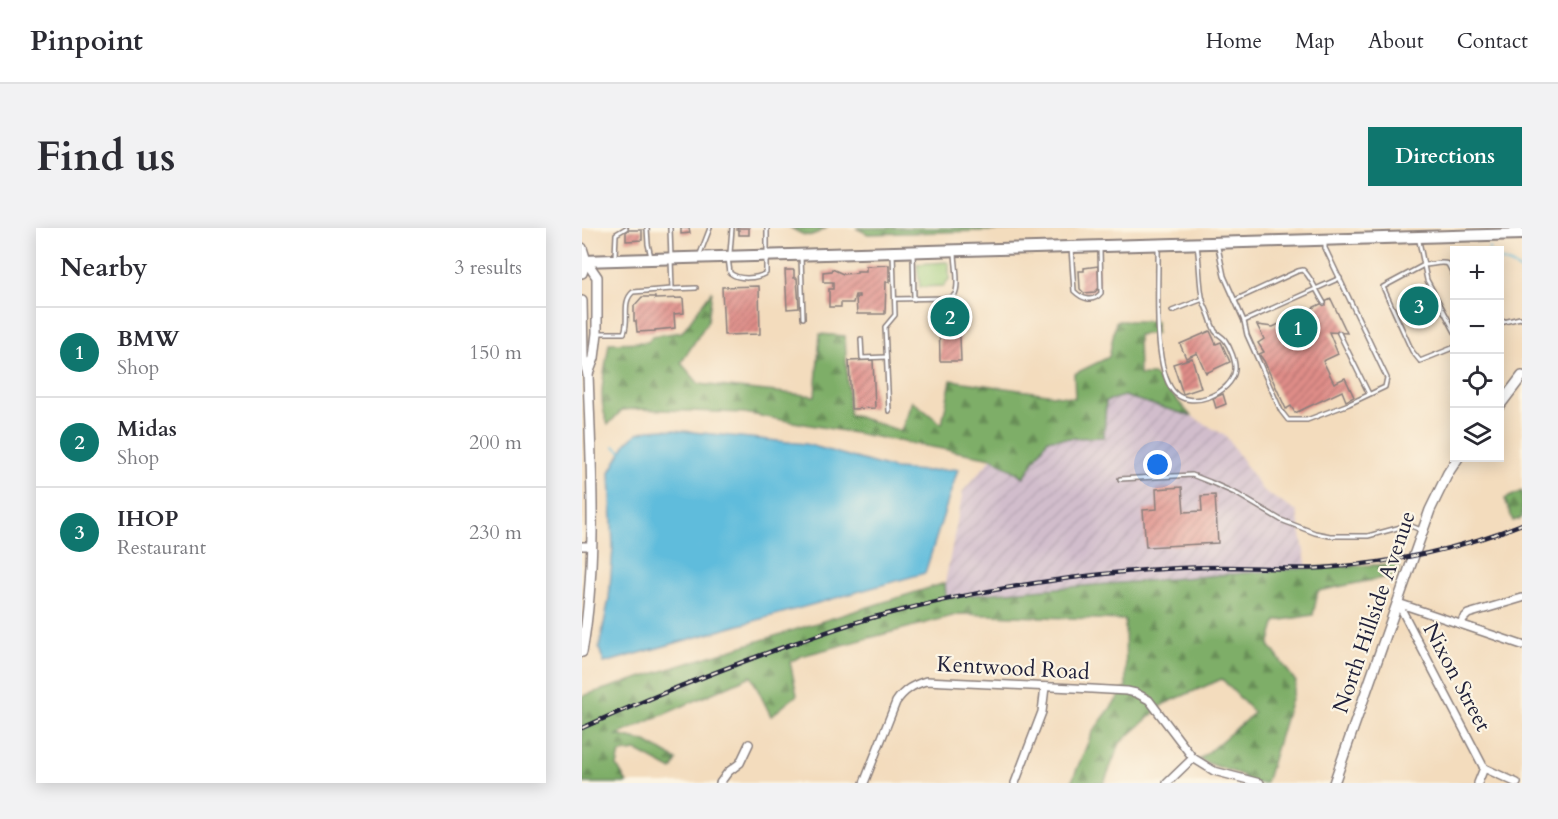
<!DOCTYPE html>
<meta charset="utf-8">
<style>
:root{--surface:#fff;--page:#f2f2f3;--text:#2b2b33;--muted:#7c7c81;--line:#e1e1e2;--accent:#0f766e}
body{margin:0;font-family:Cardo,serif;background:var(--page);color:var(--text)}
.controls{position:absolute;right:18px;top:18px;display:grid;overflow:hidden;border-radius:0px;box-shadow:0 3px 15px #0003}
.controls button{width:54px;height:54px;display:grid;place-items:center;padding:0;border:0;border-bottom:2px solid var(--line);background:var(--surface);color:var(--text);font:30px sans-serif}
.you{position:absolute;left:576px;top:237px;width:21px;height:21px;margin:-15px;border:4px solid #fff;border-radius:50%;background:#1a73e8;box-shadow:0 0 0 9px #1a73e833}
.badge{display:grid;place-items:center;width:39px;height:39px;border-radius:50%;background:var(--accent);color:#fff;font-size:20px;font-weight:700}
.pin{position:absolute;translate:-50% -50%;border:3px solid #fff;box-shadow:0 2px 6px #0006}
.list{margin:0;padding:0;list-style:none}
h2{display:flex;justify-content:space-between;align-items:center;height:78px;margin:0;padding:0 24px;font-size:26px}
h2 small{font-size:20px;font-weight:400;color:var(--muted)}
.list li{display:grid;grid-template-columns:39px 1fr auto;gap:18px;align-items:center;box-sizing:border-box;height:90px;padding:0 24px;border-top:2px solid var(--line)}
.list b{display:block;font-size:22px;white-space:nowrap}
.list p{margin:0;font-size:20px;white-space:nowrap;color:var(--muted)}
.list em{font-size:20px;font-style:normal;color:var(--muted)}
.icon{flex:none;width:33px;height:33px;fill:none;stroke:currentColor;stroke-width:2;stroke-linecap:round;stroke-linejoin:round}
.map{position:relative;flex:none;width:940px;height:555px;overflow:hidden;border-radius:0px}
header{display:flex;align-items:center;gap:36px;box-sizing:border-box;height:84px;padding:0 30px;background:var(--surface);border-bottom:2px solid var(--line)}
header strong{font-size:28px}
nav{display:flex;gap:33px;margin-inline-start:auto;font-size:21px}
.intro{display:flex;align-items:center;justify-content:space-between;box-sizing:border-box;height:144px;padding:0 36px}
h1{margin:0;font-size:42px}
.button{padding:15px 27px;border-radius:0px;background:var(--accent);color:#fff;font-size:21px;font-weight:700}
main{display:flex;gap:36px;padding:0 36px}
aside{flex:1;background:var(--surface);border-radius:0px;box-shadow:0 3px 15px #0003}
.map>svg:first-child{display:block}
.industrial{fill:url(#industrial-furrows)}
.green{fill:#9dca78;stroke:#60765a;stroke-width:1.5}
.forest{fill:url(#forest-firs);stroke:#506852;stroke-width:1.5}
.water{fill:#5ebcdc;stroke:#406f8c;stroke-width:1.5}
.lines{fill:none;stroke-linecap:round;stroke-linejoin:round}
.stream{stroke:#5ebcdc;stroke-width:2}
.building{fill:url(#building-hatch)}
.service-casing{stroke:#8a7f7c;stroke-width:6}
.minor-casing{stroke:#8a7f7c;stroke-width:10}
.secondary-casing{stroke:#8a7f7c;stroke-width:12}
.primary-casing{stroke:#8a7f7c;stroke-width:14}
.service{stroke:#fff;stroke-width:3}
.minor{stroke:#fff;stroke-width:7}
.secondary{stroke:#fff;stroke-width:9}
.primary{stroke:#fff;stroke-width:10}
.rail-casing{stroke:#22223b;stroke-width:4.5}
.rail{stroke:#fcf5e5;stroke-width:2;stroke-dasharray:7;stroke-linecap:butt}
.labels{text-anchor:middle;dominant-baseline:central;stroke-width:4.5;stroke-linejoin:round;paint-order:stroke}
.street-label{font-size:22px;fill:#22223b;stroke:#fcf5e5}
</style>
<header>
<strong>Pinpoint</strong>
<nav><a>Home</a><a>Map</a><a>About</a><a>Contact</a></nav>
</header>
<div class="intro"><h1>Find us</h1><a class="button">Directions</a></div>
<main>
<aside>
<h2>Nearby<small>3 results</small></h2>
<ul class="list">
<li><span class="badge">1</span><div><b>BMW</b><p>Shop</p></div><em>150 m</em></li>
<li><span class="badge">2</span><div><b>Midas</b><p>Shop</p></div><em>200 m</em></li>
<li><span class="badge">3</span><div><b>IHOP</b><p>Restaurant</p></div><em>230 m</em></li>
</ul>
</aside>
<div class="map">
<svg width="940" height="555" viewBox="0 0 940 555">
<defs>
<pattern id="industrial-furrows" width="10" height="10" patternUnits="userSpaceOnUse" patternTransform="scale(1.5)"><rect width="10" height="10" fill="#d1bdcc"/><path d="M-1 1l2-2M0 10L10 0M9 11l2-2" fill="none" stroke="#b3a2b0"/></pattern>
<pattern id="forest-firs" width="22" height="20" patternUnits="userSpaceOnUse" patternTransform="scale(1.5)"><rect width="22" height="20" fill="#7eae68"/><path d="M5 1l3.5 6h-7zM16 11l3.5 6h-7z" fill="#678d57"/></pattern>
<pattern id="building-hatch" width="6" height="6" patternUnits="userSpaceOnUse" patternTransform="scale(1.5)"><rect width="6" height="6" fill="#df8d88"/><path d="M-1 1l2-2M0 6l6-6M5 7l2-2" fill="none" stroke="#b47370"/></pattern>
</defs>
<rect width="100%" height="100%" fill="#fcf5e5"/>
<filter id="ink" filterUnits="userSpaceOnUse"><feTurbulence type="fractalNoise" baseFrequency=".0167" numOctaves="2"/><feDisplacementMap in="SourceGraphic" scale="12" xChannelSelector="R" yChannelSelector="G"/><feConvolveMatrix kernelMatrix="1 2 1 2 8 2 1 2 1" color-interpolation-filters="sRGB"/></filter>
<filter id="wash" filterUnits="userSpaceOnUse"><feTurbulence type="fractalNoise" baseFrequency=".008" numOctaves="4" result="noise"/><feDisplacementMap in="SourceGraphic" scale="24" xChannelSelector="R" yChannelSelector="G"/><feGaussianBlur stdDeviation="1.35" result="paint"/><feColorMatrix in="noise" values="0 0 0 0 0 0 0 0 0 0 0 0 0 0 0 0 0 1.4 0 .05"/><feComposite in="paint" operator="in"/></filter>
<g filter="url(#wash)">
<rect width="100%" height="100%" fill="#f3dcbd"/>
<polygon class="industrial" points="542,168 609,188 644,208 681,263 715,284 725,340 363,369 363,355 381,263 410,230 442,248 466,211 522,209 523,173"/>
<polygon class="green" points="364,34 367,35 367,52 364,54 362,58 338,59 335,36"/>
<g class="forest">
<path d="M209 0H244C228 10 225 10 209 0Z"/>
<polygon points="274,0 440,0 438,2 286,6"/>
<path d="M130 63 126 93 99 135 117 156 233 168 238 106 263 108 267 186 319 203 330 173 360 196 369 152 493 170 492 146 527 129 534 93H574V105L556 107 557 147H573L609 188 542 168 524 173 522 209 466 211 442 249 410 230 162 185 54 181 40 182 26 197C14 169 23 145 27 115L66 114 70 108 100 104Z"/>
<polygon points="940,263 940,290 931,293 923,271"/>
<polygon points="813,336 818,339 815,347 736,363 731,387 694,393 687,417 714,454 684,555 658,555 663,548 617,532 672,485 640,451 582,476 538,515 522,555 489,555 510,505 544,459 543,392 378,386 219,428 208,434 215,467 189,488 169,448 35,507 64,514 95,532 90,542 55,523 38,525 35,538 45,555 0,555 0,468 363,355 364,369 725,340"/>
</g>
<polygon class="water" points="82,201 224,216 312,241 343,243 376,241 343,345 22,435 17,420 27,371 31,320 28,244 45,214 56,205 67,202"/>
<g class="lines">
<g class="stream">
<polyline points="907,19 907,22"/>
<polyline points="918,32 931,37 940,44"/>
<polyline points="32,218 40,224"/>
</g>
</g>
<g id="blocks">
<g class="building">
<polygon points="99,0 107,0 108,5 99,6"/>
<polygon points="155,0 167,0 167,7 157,7 157,2 155,2"/>
<polygon points="44,2 60,2 60,12 44,13"/>
<polygon points="307,37 307,54 304,54 303,86 275,86 274,69 277,69 277,67 273,67 271,75 259,75 259,79 247,79 247,61 251,61 251,54 241,54 241,44 249,43 250,41 261,46 275,45 275,43 284,43 284,38"/>
<polygon points="516,38 517,60 513,64 502,65 498,61 497,43 502,43 502,40"/>
<polygon points="203,42 212,42 212,50 215,50 217,80 205,81"/>
<polygon points="177,58 178,106 142,107 140,59"/>
<polygon points="60,69 73,69 73,71 101,70 102,85 92,86 93,100 73,102 73,103 55,104 54,93 52,93 52,78"/>
<polygon points="749,71 765,105 747,104 756,126 741,133 752,155 763,150 772,169 764,173 760,163 713,185 709,178 704,181 682,133 677,126 682,124 676,115 682,111 675,97 691,99"/>
<polygon points="357,85 377,85 379,133 358,133"/>
<polygon points="628,103 634,116 639,114 648,134 624,145 615,125 604,130 598,116"/>
<polygon points="610,130 619,160 601,166 591,136"/>
<polygon points="291,132 293,180 269,181 267,133"/>
<polygon points="641,166 644,176 634,180 631,170"/>
<polygon points="600,259 602,284 620,283 619,268 633,267 636,315 564,319 561,282 575,281 574,261"/>
</g>
</g>
</g>
<g filter="url(#ink)">
<use href="#blocks" fill-opacity="0" stroke="#8a7f7c" stroke-width="1.5"/>
<g class="lines">
<defs>
<g id="service">
<polyline points="65,0 66,16 69,29"/>
<polyline points="88,0 90,61 114,60"/>
<polyline points="185,0 185,25"/>
<polyline points="837,13 845,52 873,104"/>
<path d="M576 18C577 53 570 137 591 163 607 183 650 166 653 142 654 133 648 119 643 112 640 108 635 106 633 103 631 99 629 94 628 90 626 84 623 78 621 73 617 57 618 35 615 18"/>
<polyline points="636,19 642,48 662,93 758,50"/>
<path d="M489 20 492 63C500 71 511 75 519 65L518 21"/>
<polyline points="148,25 150,0"/>
<polyline points="331,25 332,71"/>
<polyline points="118,26 128,0"/>
<polyline points="33,28 34,6 44,0"/>
<polyline points="219,28 221,90"/>
<path d="M146 30 148 45C157 52 174 51 184 45V30"/>
<path d="M873 50 866 36C859 33 850 37 842 37L801 59 830 123 838 133 873 119"/>
<path d="M313 71 367 70C371 68 373 68 374 63 377 54 373 34 373 24"/>
<path d="M653 72 716 43 721 42C728 47 736 66 742 75"/>
<polyline points="590,83 621,71"/>
<polyline points="662,93 665,107 699,183 706,192 725,192 767,176 803,159 805,150 743,20 743,13"/>
<polyline points="918,95 938,90 940,91"/>
<path d="M17 105H42C48 92 39 74 51 64L90 61"/>
<polyline points="757,105 787,166"/>
<polyline points="279,111 280,130 304,129"/>
<polyline points="307,183 303,99 313,87 311,25"/>
<polyline points="538,251 610,247 628,254 655,266 699,292 733,305 748,308 786,308 819,299 829,298 839,302"/>
</g>
<g id="minor">
<polyline points="0,318 10,318"/>
<polyline points="816,375 902,540 935,555"/>
<polyline points="816,375 940,417"/>
<polyline points="879,396 881,391 886,386 940,370"/>
<polyline points="138,555 146,544 158,535 167,516"/>
<path d="M282 555 314 474C322 462 331 457 344 453L492 460 545 463 554 465 567 472 611 530 632 543 678 555"/>
<polyline points="433,555 460,484 463,459"/>
<polyline points="585,555 611,530"/>
<polyline points="896,555 902,540"/>
</g>
<g id="secondary">
<polyline points="0,20 4,33 15,49 15,105 12,130 6,146"/>
<polyline points="0,45 4,33"/>
<path d="M0 73 1 130 6 146C9 238 16 332 0 424"/>
<polyline points="918,177 940,148"/>
<polyline points="752,555 848,282 866,245 876,230"/>
</g>
<polyline id="primary" points="0,33 940,6"/>
</defs>
<use href="#service" class="service-casing"/>
<use href="#minor" class="minor-casing"/>
<use href="#secondary" class="secondary-casing"/>
<use href="#primary" class="primary-casing"/>
<use href="#service" class="service"/>
<use href="#minor" class="minor"/>
<use href="#secondary" class="secondary"/>
<use href="#primary" class="primary"/>
<defs>
<path id="rail" d="M0 500C70 469 141 440 213 415 242 405 271 394 301 387 379 366 460 352 541 344 574 341 610 339 643 339 675 339 709 342 741 340 809 335 876 322 940 296"/>
</defs>
<use href="#rail" class="rail-casing"/>
<use href="#rail" class="rail"/>
</g>
</g>
<g class="labels">
<g class="street-label">
<text transform="translate(792 384) rotate(-71)">North Hillside Avenue</text>
<text transform="translate(431 440) rotate(3)">Kentwood Road</text>
<text transform="translate(875 449) rotate(62)">Nixon Street</text>
</g>
</g>
</svg>
<div class="controls">
<button>+</button>
<button>−</button>
<button><svg class="icon" aria-label="locate" viewBox="0 0 24 24"><circle cx="12" cy="12" r="6"/><path d="M12 2v4M12 18v4M2 12h4M18 12h4"/></svg></button>
<button><svg class="icon" aria-label="layers" viewBox="0 0 24 24"><path d="M12 4l9 5-9 5-9-5zM3 14l9 5 9-5"/></svg></button>
</div>
<div class="you"></div>
<div class="pin badge" style="left:716px;top:100px">1</div>
<div class="pin badge" style="left:368px;top:89px">2</div>
<div class="pin badge" style="left:837px;top:78px">3</div>
</div>
</main>
